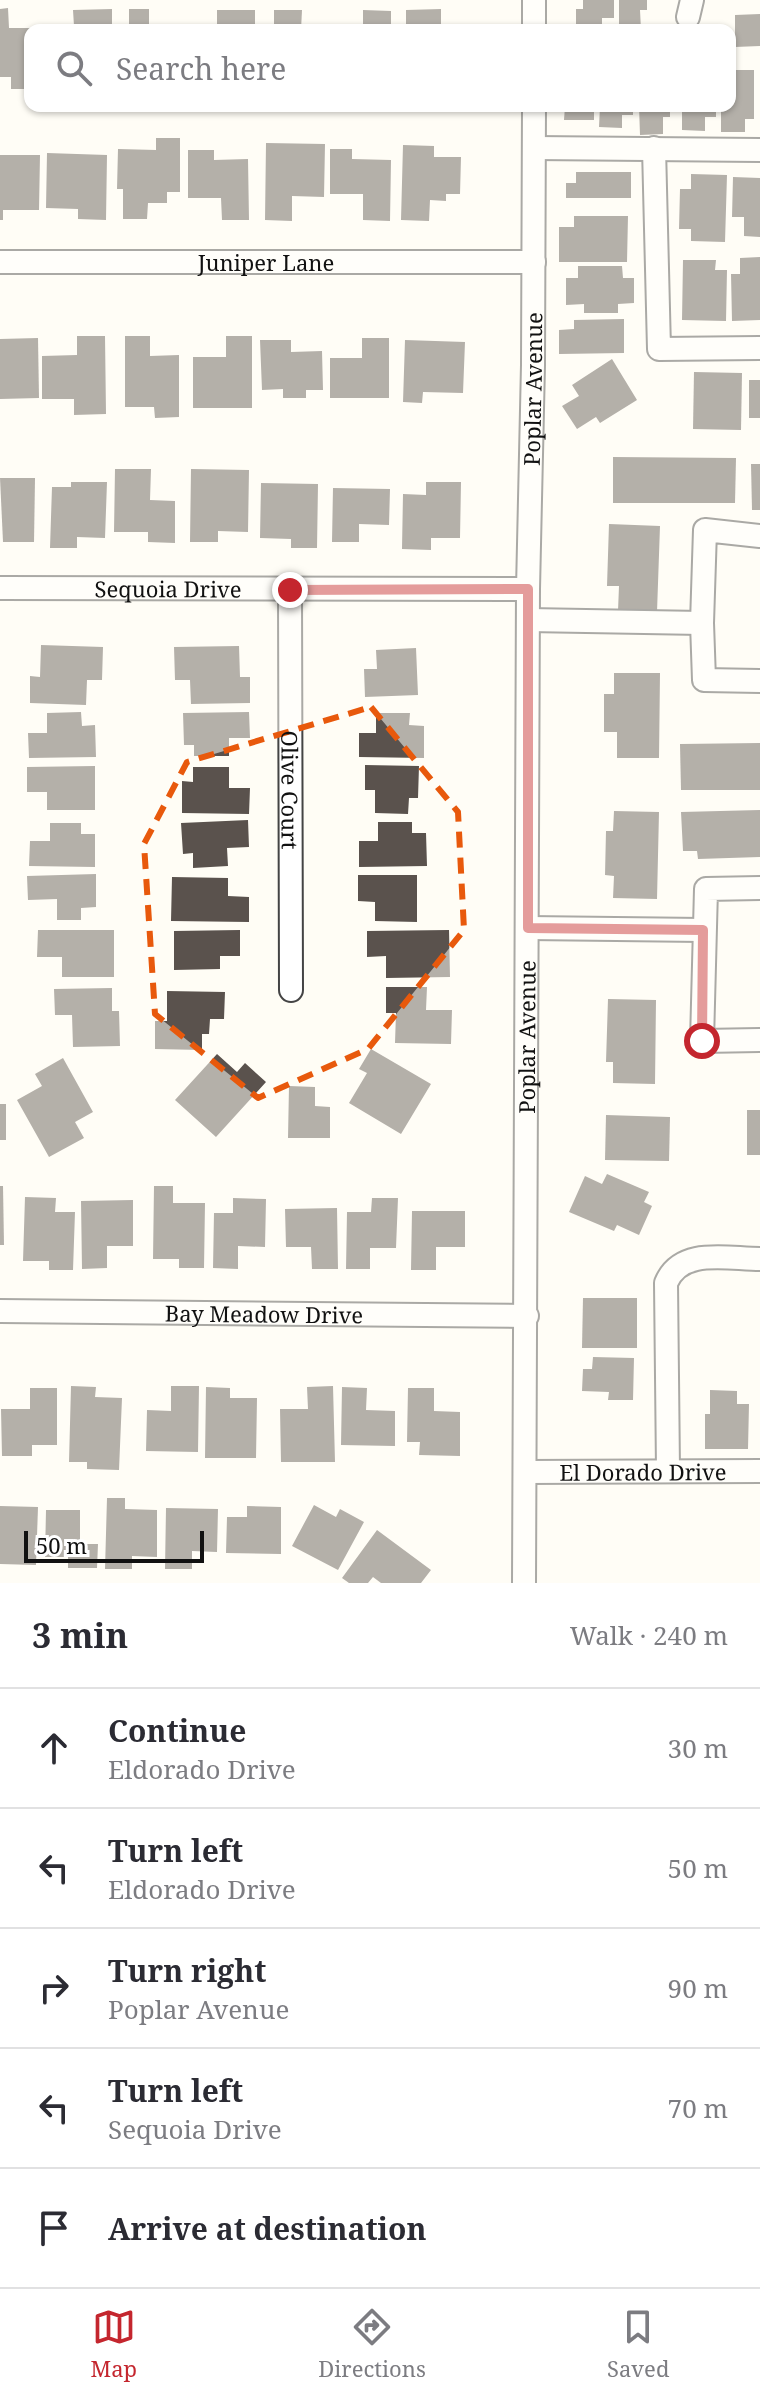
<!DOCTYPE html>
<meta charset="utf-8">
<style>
:root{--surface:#fff;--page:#f7f7f7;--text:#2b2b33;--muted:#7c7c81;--line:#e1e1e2;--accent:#c4262e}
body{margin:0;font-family:"Noto Serif",serif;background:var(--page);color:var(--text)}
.scale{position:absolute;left:24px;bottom:20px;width:180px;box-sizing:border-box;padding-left:8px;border:4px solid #111;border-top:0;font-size:22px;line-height:28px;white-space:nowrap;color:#111;-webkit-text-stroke:6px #fff;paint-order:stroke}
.stop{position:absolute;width:24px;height:24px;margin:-18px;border:6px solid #c4262e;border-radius:50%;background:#fff}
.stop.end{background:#c4262e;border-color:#fff;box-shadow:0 2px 8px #0008}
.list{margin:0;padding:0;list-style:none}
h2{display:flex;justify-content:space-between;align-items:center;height:104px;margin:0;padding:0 32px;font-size:34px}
h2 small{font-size:26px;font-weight:400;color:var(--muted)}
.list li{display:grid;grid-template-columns:52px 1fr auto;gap:24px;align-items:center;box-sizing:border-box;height:120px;padding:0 32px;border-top:2px solid var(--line)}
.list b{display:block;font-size:30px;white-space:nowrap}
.list p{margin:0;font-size:26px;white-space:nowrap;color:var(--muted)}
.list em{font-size:26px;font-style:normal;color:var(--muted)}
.icon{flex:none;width:44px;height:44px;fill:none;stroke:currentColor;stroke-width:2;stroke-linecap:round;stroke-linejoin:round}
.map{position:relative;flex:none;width:760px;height:1583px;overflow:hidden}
.search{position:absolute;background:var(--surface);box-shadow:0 2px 6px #0004;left:24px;right:24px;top:24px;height:88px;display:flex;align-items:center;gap:20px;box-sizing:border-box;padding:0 28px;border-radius:16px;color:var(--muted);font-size:30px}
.sheet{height:704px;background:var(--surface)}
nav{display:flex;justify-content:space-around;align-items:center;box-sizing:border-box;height:112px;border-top:2px solid var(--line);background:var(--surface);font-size:22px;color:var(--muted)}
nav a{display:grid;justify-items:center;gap:4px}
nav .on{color:var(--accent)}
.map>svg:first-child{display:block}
.building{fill:#5a524d}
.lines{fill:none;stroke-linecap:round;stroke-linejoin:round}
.minor-casing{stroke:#444;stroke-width:26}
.minor{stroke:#fff;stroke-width:22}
.route{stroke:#c4262e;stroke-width:10}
.marked{fill:none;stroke:#e8590c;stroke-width:6;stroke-dasharray:16 10;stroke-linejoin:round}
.labels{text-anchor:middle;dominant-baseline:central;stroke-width:8;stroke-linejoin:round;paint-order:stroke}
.street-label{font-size:22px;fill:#111;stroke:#fff}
</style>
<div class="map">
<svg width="760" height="1583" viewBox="0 0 760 1583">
<rect width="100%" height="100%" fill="#fffdf5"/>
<g class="building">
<polygon points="583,0 614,0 614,18 602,18 602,30 576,30 576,9 583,9"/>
<polygon points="619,0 647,0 647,10 640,10 641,30 619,30"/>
<polygon points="8,8 9,28 30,28 30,89 11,89 11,77 0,77 0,9"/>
<polygon points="112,9 112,30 46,30 46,27 74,26 73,10"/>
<rect x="129" y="9" width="20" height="21"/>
<polygon points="441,9 441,30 406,30 406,10"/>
<rect x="217" y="10" width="38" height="20"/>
<polygon points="274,10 302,10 301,30 274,30"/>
<polygon points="363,10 391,11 391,30 363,30"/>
<polygon points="760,14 760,46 735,47 735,15"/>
<polygon points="730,70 754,70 754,119 745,119 745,132 721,132 721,106 730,106"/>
<polygon points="565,106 594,106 594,120 564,120"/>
<polygon points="600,106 633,106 633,115 622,115 622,128 599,127"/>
<polygon points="639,106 670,106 670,117 663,117 663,134 640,135"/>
<polygon points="682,106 716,106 716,117 705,117 705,131 682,130"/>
<polygon points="156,138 180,138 180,192 167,192 167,203 148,203 147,219 123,219 123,189 117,189 118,149 156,150"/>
<polygon points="266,143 325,144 324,197 292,196 292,221 265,220"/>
<polygon points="403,145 434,146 434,157 461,157 460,194 446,194 446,201 430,200 429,221 401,220"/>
<polygon points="330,149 352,149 352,159 391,160 390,221 363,220 363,194 330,194"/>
<polygon points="188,150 214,150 214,160 248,159 249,220 222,220 221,198 188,198"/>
<polygon points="47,153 107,155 106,220 78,219 78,209 46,208"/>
<polygon points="0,155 40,155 39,210 3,210 3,220 0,220"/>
<polygon points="576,172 631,172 631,198 566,198 566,183 576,183"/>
<polygon points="691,174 727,175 725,242 691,241 691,229 679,229 680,189 691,189"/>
<polygon points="733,177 760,178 760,237 744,236 744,217 732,217"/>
<polygon points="574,216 628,216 627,262 559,262 559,227 574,227"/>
<polygon points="760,257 760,320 732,321 731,274 740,274 740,258"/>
<polygon points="683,260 716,260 715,270 727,270 726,321 682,320"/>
<polygon points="578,266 622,266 623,278 634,278 634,303 618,304 618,313 584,313 584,304 566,305 566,278 578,278"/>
<polygon points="624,319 624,353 559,354 559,330 574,329 574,320"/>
<polygon points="77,336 105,336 106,414 74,415 74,399 42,399 42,356 77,355"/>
<polygon points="125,336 150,336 150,356 179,355 179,417 155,418 154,407 125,407"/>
<polygon points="226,336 252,336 252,408 193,408 193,357 226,357"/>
<polygon points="38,338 39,398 0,399 0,339"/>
<polygon points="362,338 389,338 389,398 330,398 330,358 362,358"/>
<polygon points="260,340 291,340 291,352 322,351 323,390 306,390 306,398 283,398 283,389 262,390"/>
<polygon points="405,340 465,342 463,393 423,392 422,403 403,402"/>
<polygon points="612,359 637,400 600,423 596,417 577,429 562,406 579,396 572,385"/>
<polygon points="694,372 742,373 741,430 693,429"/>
<rect x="749" y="380" width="11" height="38"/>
<polygon points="613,457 736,458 735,503 613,503"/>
<polygon points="751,464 760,464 760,510 752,510"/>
<polygon points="115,469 151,469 150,500 175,501 175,543 148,542 148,532 114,532"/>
<polygon points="191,469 249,470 248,532 218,531 218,542 190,542"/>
<polygon points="0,478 35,478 34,542 3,542"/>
<polygon points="71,482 107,482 105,538 77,537 77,548 50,548 52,487 71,487"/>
<polygon points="426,482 461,482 460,538 431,538 431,550 402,549 403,494 426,495"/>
<polygon points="261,483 318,484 317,548 291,548 291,539 260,538"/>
<polygon points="333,488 390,489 389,525 359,524 359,542 332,542"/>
<polygon points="609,524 660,526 657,612 618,611 619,586 607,586"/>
<polygon points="41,645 103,647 102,680 87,680 86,705 30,703 30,676 40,677"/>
<polygon points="239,646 240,677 250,677 250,703 191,704 190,680 175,680 174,647"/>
<polygon points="416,648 418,695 365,697 364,669 377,669 376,650"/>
<polygon points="614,673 660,673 659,758 617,758 617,732 604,732 604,694 614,694"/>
<polygon points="81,712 82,726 95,725 96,757 29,758 28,733 47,733 47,713"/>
<polygon points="249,712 250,738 229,738 229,756 194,756 194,745 184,745 183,713"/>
<polygon points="376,713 410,713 409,725 424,726 424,758 359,757 359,733 376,733"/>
<polygon points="760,743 760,790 681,790 680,744"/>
<polygon points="365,765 419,766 418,798 409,798 408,814 375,813 375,790 365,790"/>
<polygon points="95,766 95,810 47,810 47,792 27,792 27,767"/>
<polygon points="193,767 229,767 229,788 250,788 249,814 182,813 182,781 193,782"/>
<polygon points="760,810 760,857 698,859 697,851 683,851 681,812"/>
<polygon points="614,811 659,812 657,899 613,898 614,876 605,875 606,831 613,831"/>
<polygon points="248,820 249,847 227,848 228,866 193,868 193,853 183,854 181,823"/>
<polygon points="378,822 412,822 412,833 426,833 427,866 359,867 359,841 378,841"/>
<polygon points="50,823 81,823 81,834 95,834 95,867 29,866 30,841 50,841"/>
<polygon points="96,874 96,907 81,908 81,920 57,920 57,899 28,900 27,876"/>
<polygon points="358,875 417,875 417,922 375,921 375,902 358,901"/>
<polygon points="172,877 228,878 228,896 249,897 249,922 171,921"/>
<polygon points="38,930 114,930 114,977 62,977 62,957 37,957"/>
<polygon points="240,930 240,956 220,956 220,969 174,970 174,931"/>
<polygon points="449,930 450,977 386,978 386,956 367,957 367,931"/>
<polygon points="386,987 427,987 426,1010 452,1010 451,1044 395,1043 396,1013 386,1013"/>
<polygon points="112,988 112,1011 119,1011 120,1046 73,1047 72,1015 55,1015 54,989"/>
<polygon points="167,991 225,992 224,1019 210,1019 209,1034 202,1034 202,1050 155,1049 155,1021 167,1021"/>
<polygon points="608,999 656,1000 655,1084 613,1083 613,1062 606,1062"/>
<polygon points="371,1049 431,1084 401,1134 349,1103 367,1073 359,1069"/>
<polygon points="217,1054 237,1072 245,1063 266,1082 216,1137 175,1100"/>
<polygon points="63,1058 93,1112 75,1122 84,1138 49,1157 17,1100 42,1086 35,1074"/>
<polygon points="289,1086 315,1087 315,1106 330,1107 330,1138 288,1138"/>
<rect x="0" y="1104" width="6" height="36"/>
<rect x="747" y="1110" width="13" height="45"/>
<polygon points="606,1115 670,1117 669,1161 605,1160"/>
<polygon points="607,1174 649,1192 644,1202 652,1206 639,1235 617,1225 614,1231 569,1212 585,1176 602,1184"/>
<polygon points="0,1186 3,1186 4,1245 0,1245"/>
<polygon points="154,1186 173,1186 173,1203 205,1203 204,1268 179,1268 179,1259 153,1259"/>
<polygon points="25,1197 56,1198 55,1212 75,1212 73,1270 49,1270 49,1261 23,1261"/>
<polygon points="233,1198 266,1199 265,1247 238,1246 238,1269 213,1268 214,1213 233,1213"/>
<polygon points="372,1198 398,1198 396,1248 370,1248 370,1269 346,1269 347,1212 371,1212"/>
<polygon points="133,1200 133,1246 107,1246 107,1268 82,1269 81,1201"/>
<polygon points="337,1208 338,1269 312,1269 311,1247 286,1247 285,1209"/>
<polygon points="412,1211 465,1211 465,1247 436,1247 436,1270 411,1270"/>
<polygon points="583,1298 637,1298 637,1348 582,1348"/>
<polygon points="593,1357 634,1358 633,1400 608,1400 609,1392 582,1391 583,1369 592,1369"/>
<polygon points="71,1386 96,1387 95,1397 122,1398 119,1470 87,1469 87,1462 69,1462"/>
<polygon points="171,1386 199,1386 198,1452 146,1451 147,1410 171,1411"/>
<polygon points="333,1386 335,1462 281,1462 280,1409 308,1409 307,1387"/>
<polygon points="206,1387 230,1388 230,1398 257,1398 256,1458 205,1458"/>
<polygon points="342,1387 367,1388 366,1410 395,1411 395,1446 341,1445"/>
<polygon points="30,1388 57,1388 57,1445 32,1445 32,1456 2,1456 1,1409 30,1409"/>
<polygon points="408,1388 434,1388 434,1411 460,1412 460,1456 419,1455 420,1442 407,1442"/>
<polygon points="710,1390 737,1391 737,1404 749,1404 748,1449 705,1449 705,1414 710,1414"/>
<polygon points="107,1498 125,1498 125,1509 157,1510 157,1557 132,1556 132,1569 105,1569"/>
<polygon points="314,1505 336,1517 340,1509 364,1522 338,1570 292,1546"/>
<polygon points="0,1506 38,1507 36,1565 0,1564"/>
<polygon points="247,1506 281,1507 281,1554 226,1553 227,1517 247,1517"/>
<polygon points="166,1508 218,1509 217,1552 192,1551 192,1569 165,1569"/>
<polygon points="46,1510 80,1510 80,1544 98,1544 97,1568 68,1568 68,1557 45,1557"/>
<polygon points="377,1530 431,1570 421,1583 381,1583 373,1577 368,1583 349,1583 342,1578"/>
</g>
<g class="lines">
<defs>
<g id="minor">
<polyline points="534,0 534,30"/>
<polyline points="688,17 692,0"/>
<polyline points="534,148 760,150"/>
<polyline points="654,148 659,349 760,348"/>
<path id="s1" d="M0 262H534"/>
<polyline points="760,536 705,530 702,623 704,680 760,681"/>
<path id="s2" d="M0 588 528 589"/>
<path id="s3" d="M290 590 291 990"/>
<polyline points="528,620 702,623"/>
<polyline points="760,888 706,889 702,1041 760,1040"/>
<polyline points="528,928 703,930"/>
<path id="s4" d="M0 1311 527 1316"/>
<path d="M668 1470 666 1283C681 1247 727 1259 760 1259"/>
<path id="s5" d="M525 1472 760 1471"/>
<path id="s6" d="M524 1583 528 589 533 365 534 106"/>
</g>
</defs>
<use href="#minor" class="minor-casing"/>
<use href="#minor" class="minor"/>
</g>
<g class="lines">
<polyline class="route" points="290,590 528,589 528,928 703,930 702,1041"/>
</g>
<path d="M0 0H760V1583H0ZM371 707 458 812 464 930 368 1049 258 1098 155 1014 144 844 187 762Z" fill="#fffdf5" fill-opacity=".55" fill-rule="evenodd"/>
<path class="marked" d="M371 707 458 812 464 930 368 1049 258 1098 155 1014 144 844 187 762Z"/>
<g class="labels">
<g class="street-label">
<text stroke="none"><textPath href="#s1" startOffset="266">Juniper Lane</textPath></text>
<text stroke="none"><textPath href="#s6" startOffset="1194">Poplar Avenue</textPath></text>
<text stroke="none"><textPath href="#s2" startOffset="168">Sequoia Drive</textPath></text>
<text stroke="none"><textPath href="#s3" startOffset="200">Olive Court</textPath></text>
<text stroke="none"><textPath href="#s6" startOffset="546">Poplar Avenue</textPath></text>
<text stroke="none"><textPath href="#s4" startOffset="264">Bay Meadow Drive</textPath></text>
<text stroke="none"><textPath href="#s5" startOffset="118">El Dorado Drive</textPath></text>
</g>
</g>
</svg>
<div class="scale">50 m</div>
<div class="stop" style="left:702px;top:1041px"></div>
<div class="stop end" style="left:290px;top:590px"></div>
<div class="search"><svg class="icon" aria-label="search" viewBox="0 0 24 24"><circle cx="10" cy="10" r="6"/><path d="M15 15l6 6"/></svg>Search here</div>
</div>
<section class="sheet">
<h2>3 min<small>Walk · 240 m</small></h2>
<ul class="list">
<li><svg class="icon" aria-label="ahead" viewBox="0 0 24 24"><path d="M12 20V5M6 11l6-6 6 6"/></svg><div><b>Continue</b><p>Eldorado Drive</p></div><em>30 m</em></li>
<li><svg class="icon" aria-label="left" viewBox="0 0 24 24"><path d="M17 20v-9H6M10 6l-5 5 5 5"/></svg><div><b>Turn left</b><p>Eldorado Drive</p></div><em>50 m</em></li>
<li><svg class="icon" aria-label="right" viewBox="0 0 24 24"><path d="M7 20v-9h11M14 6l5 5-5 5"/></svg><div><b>Turn right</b><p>Poplar Avenue</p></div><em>90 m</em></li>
<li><svg class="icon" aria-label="left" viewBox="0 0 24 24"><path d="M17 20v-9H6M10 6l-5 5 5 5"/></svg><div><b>Turn left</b><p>Sequoia Drive</p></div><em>70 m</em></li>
<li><svg class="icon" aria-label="arrive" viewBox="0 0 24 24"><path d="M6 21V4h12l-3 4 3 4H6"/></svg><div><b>Arrive at destination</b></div></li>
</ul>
</section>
<nav>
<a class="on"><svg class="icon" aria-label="map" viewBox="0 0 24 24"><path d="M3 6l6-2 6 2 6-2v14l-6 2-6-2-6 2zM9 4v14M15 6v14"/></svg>Map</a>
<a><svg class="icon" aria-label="directions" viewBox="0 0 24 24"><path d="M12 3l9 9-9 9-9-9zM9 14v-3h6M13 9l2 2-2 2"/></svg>Directions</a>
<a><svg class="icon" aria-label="saved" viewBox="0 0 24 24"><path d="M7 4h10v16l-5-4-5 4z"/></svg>Saved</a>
</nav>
